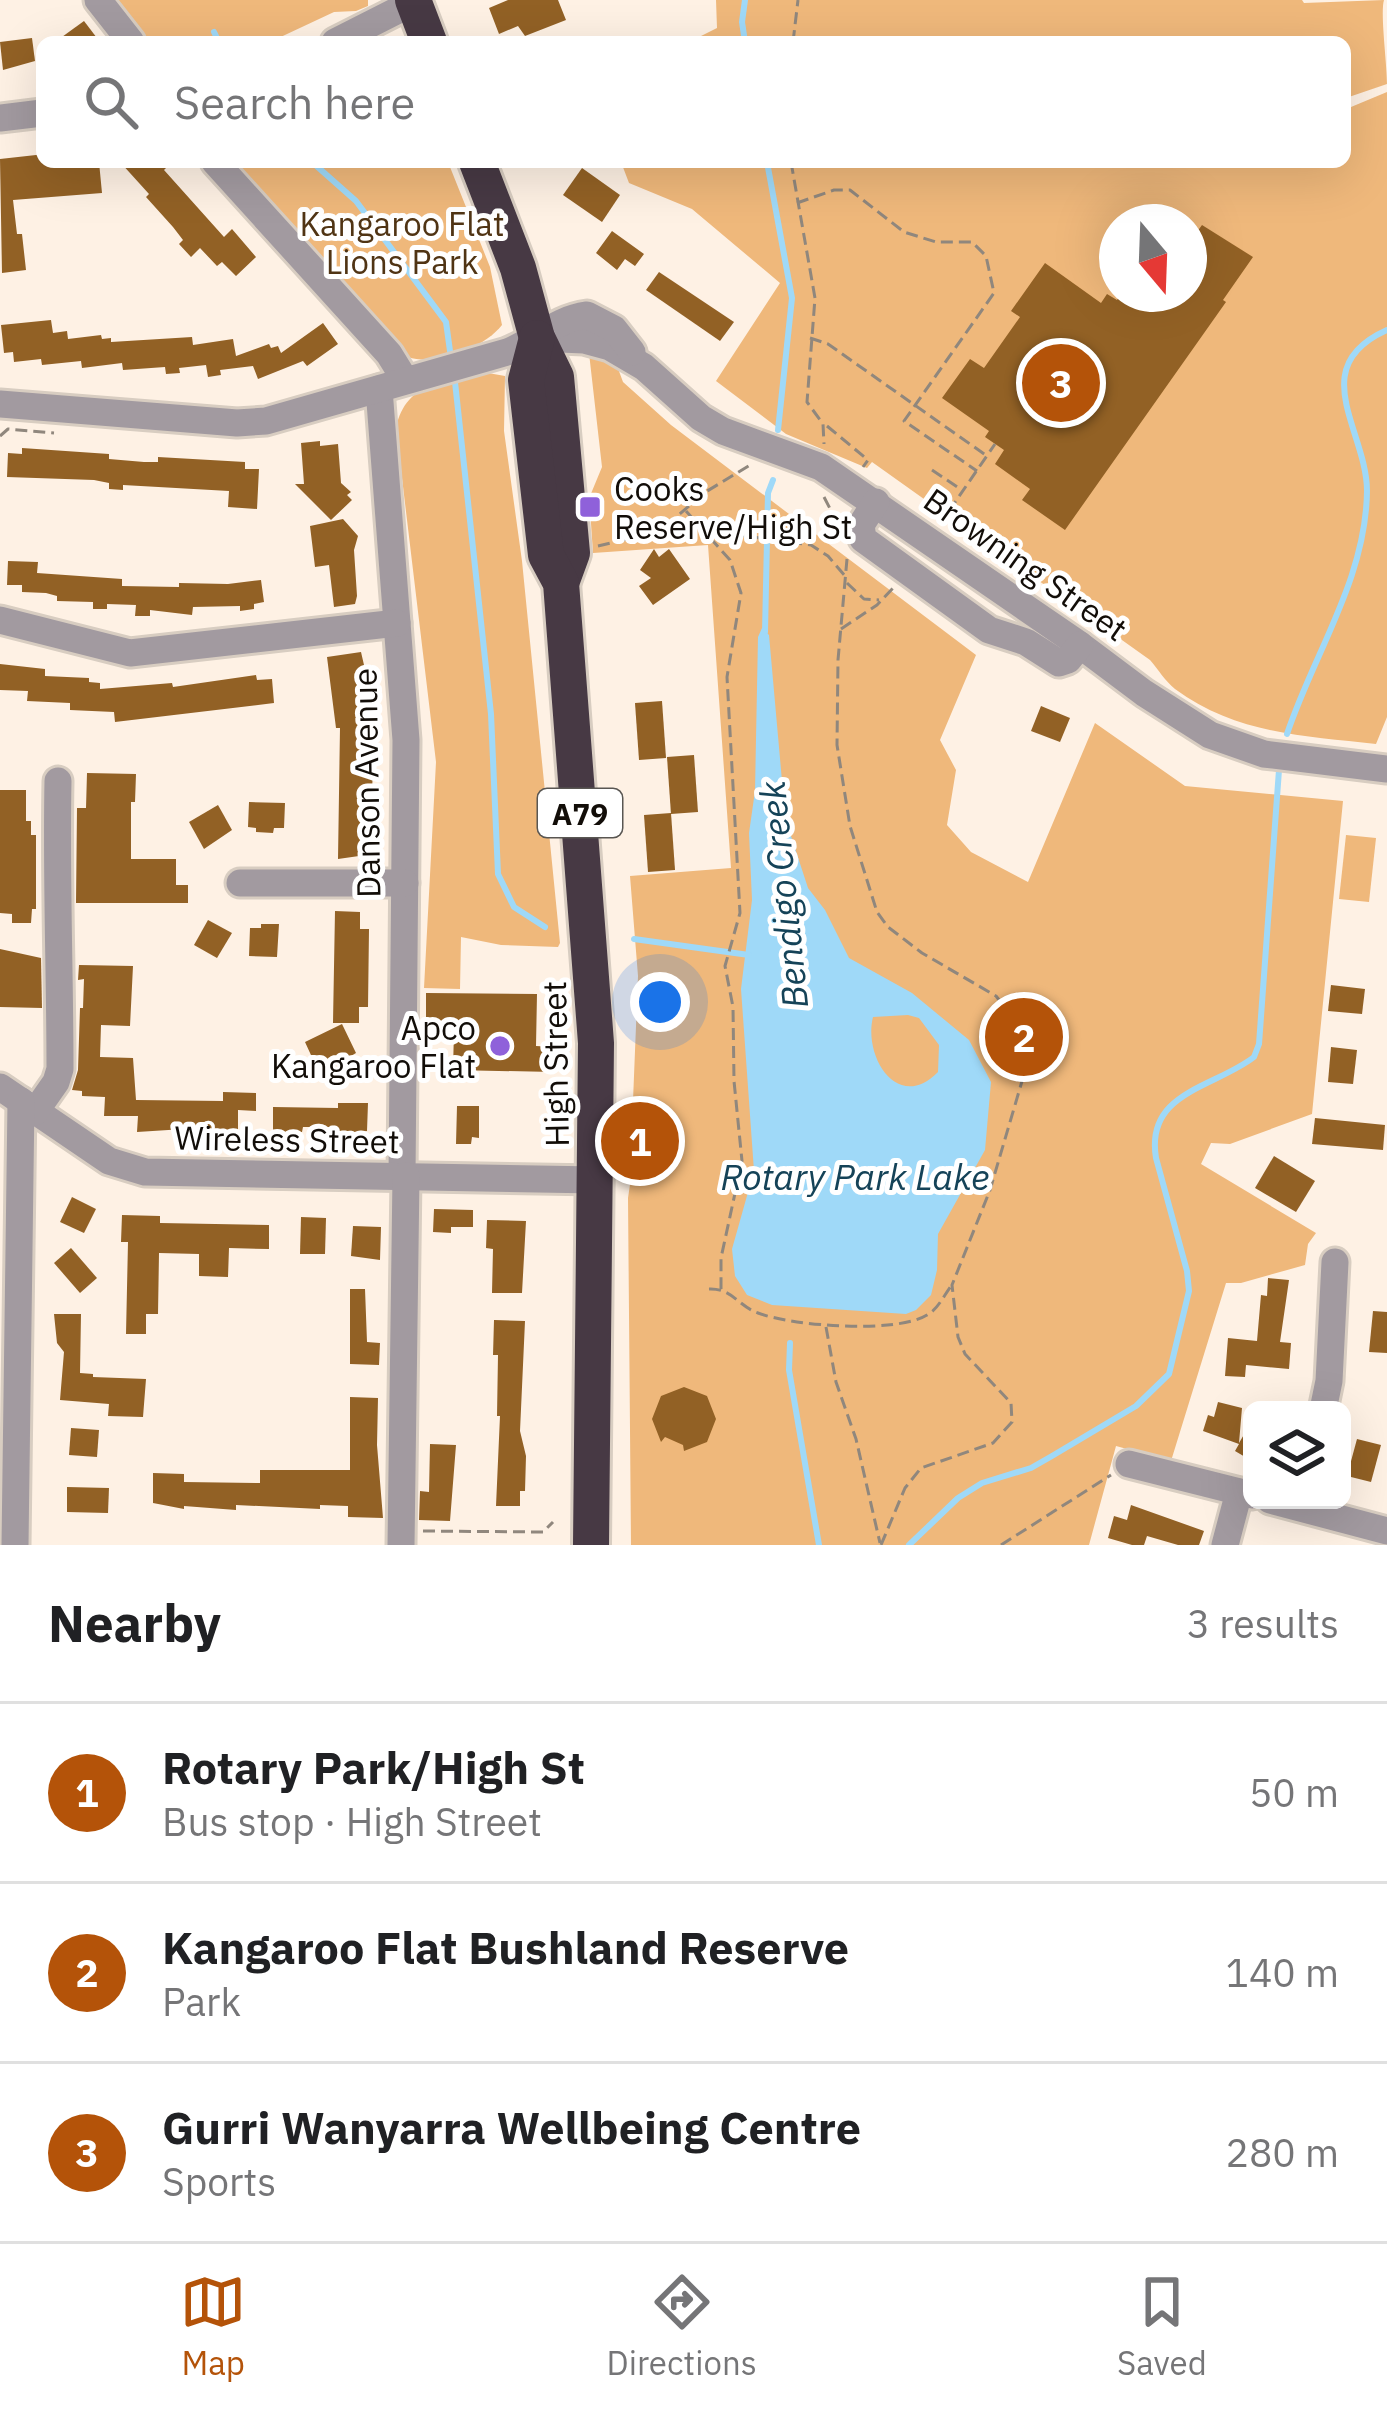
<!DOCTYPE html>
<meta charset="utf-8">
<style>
:root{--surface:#fff;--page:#f2f2f2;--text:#202124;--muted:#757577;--line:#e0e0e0;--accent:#b45309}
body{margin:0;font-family:"IBM Plex Sans",sans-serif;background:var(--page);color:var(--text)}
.controls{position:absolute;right:36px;bottom:36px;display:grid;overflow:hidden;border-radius:18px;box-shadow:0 12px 48px #0002}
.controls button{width:108px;height:108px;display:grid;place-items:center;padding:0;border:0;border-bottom:3px solid var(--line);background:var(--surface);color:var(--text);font:60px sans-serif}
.compass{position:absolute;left:1099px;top:204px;width:108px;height:108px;border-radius:50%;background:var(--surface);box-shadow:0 12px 48px #0002;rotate:161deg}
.you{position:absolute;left:660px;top:1002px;width:42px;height:42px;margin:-30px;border:9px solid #fff;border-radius:50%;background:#1a73e8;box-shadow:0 0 0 18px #1a73e833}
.badge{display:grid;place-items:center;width:78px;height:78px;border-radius:50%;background:var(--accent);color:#fff;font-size:39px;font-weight:700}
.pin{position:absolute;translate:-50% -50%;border:6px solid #fff;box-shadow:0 3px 12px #0006}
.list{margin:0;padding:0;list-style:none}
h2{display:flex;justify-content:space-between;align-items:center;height:156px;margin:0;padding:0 48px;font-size:51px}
h2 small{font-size:39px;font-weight:400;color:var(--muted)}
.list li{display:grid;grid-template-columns:78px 1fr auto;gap:36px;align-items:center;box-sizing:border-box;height:180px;padding:0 48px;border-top:3px solid var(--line)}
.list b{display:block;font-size:45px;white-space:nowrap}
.list p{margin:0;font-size:39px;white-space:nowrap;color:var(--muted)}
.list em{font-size:39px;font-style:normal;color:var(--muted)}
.icon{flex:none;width:66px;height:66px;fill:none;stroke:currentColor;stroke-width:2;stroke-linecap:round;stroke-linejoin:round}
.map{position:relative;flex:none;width:1387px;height:1545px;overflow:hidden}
.search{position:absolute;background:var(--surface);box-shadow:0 12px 48px #0002;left:36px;right:36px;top:36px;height:132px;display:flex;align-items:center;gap:30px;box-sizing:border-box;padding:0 42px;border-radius:18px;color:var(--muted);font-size:45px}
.sheet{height:696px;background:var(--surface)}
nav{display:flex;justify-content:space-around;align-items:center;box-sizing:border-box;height:168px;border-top:3px solid var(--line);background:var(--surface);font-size:33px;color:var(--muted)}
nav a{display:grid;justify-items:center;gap:6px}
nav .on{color:var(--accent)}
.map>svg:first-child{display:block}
.green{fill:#efb87b;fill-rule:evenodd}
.water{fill:#9fd9f8;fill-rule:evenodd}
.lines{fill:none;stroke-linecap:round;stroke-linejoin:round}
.stream{stroke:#9fd9f8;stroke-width:6}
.building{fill:#926125}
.minor-casing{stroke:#d8cdc1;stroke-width:33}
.highway-casing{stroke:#d8cdc1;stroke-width:42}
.path{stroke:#90877d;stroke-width:3;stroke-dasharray:12 6;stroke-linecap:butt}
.minor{stroke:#a29aa0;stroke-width:27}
.highway{stroke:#473944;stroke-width:36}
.poi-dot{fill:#8f61da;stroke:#fff;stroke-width:4.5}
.labels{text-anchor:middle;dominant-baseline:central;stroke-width:10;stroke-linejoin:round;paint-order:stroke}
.shield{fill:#fff;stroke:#595652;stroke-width:3}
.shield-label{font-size:30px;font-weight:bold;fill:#120d08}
.park-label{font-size:33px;fill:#503414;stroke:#fff}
.poi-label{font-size:33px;fill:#120d08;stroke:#fff;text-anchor:start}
.street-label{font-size:33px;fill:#120d08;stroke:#fff}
.water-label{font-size:36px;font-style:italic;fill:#154358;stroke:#fff}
</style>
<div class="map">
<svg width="1387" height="1545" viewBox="0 0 1387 1545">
<rect width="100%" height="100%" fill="#fef1e4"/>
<g class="green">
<polygon points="110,0 368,0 368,6 356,11 334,12 270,42 141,42"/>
<path d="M716 0H1302L1304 3 1384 0C1380 13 1387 63 1387 84L1346 98 1351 107 1387 92V717L1376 744C1304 736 1236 734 1175 689 1165 681 1158 669 1150 660L872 462 867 468 786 434 716 381 780 283 692 209 629 183 621 162H1345V42H689L717 28ZM1117 222H1189V294H1117Z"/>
<path d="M228 162H448L490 267 502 325C484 348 436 367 408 357Z"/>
<polygon points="589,353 616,363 623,382 671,425 976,655 940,740 956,770 947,825 971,852 1028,882 1095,723 1185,786 1343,801 1312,1114 1230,1144 1211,1143 1201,1164 1316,1233 1308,1244 1305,1265 1241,1283 1226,1283 1171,1461 1116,1446 1089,1545 631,1545 628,1198 635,1151 641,1151 642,1136 635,1135 633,1101 638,976 630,876 731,868 708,545 593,553 590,509 598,507 597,495 590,496 602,467"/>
<path d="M488 373 505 376 504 431 522 561 560 943 558 947 501 945 461 937 460 989 424 988 436 762 396 428C407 379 446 383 488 373Z"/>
<polygon points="1346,835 1376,838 1369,902 1339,899"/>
</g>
<path class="water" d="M762 628 769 635 782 781 790 833 808 888 825 910 849 958 912 993 969 1040 991 1082 985 1150 938 1234 937 1270 931 1295 916 1310 906 1314 772 1305 747 1295 735 1276 732 1249 754 1171 741 989 752 900 749 833 755 791 758 637ZM908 1015 919 1018 939 1045 938 1072C898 1113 863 1057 873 1017Z"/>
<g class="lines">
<g class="stream">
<polyline points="745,0 742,22 745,42"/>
<polyline points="214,32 219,42"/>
<polyline points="312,162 356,201 446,322 450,351"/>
<polyline points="767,162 792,298 778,430"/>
<polyline points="455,382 491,714 498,874 514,907 545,927"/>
<polyline points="765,632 768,493 773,480"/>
<path d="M1287 734C1314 653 1366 579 1367 491 1367 431 1304 367 1387 330"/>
<polyline points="634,939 749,955"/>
<polyline points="790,1343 789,1370 819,1545"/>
<path d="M909 1545 958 1498 982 1483 1031 1468 1052 1456 1136 1406 1169 1374 1189 1291 1187 1271 1156 1158C1145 1092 1214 1088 1254 1057L1259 1044 1279 770"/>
</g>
</g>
<g class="building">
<polygon points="508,0 558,0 566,20 525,36 518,26 499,34 489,8"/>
<polygon points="84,21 100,42 55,42"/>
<polygon points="32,38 35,61 3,70 0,42"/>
<polygon points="36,155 42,156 42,162 99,162 102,193 13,200 17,234 22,234 26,270 2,273 0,159"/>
<polygon points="120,162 172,162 164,170 224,237 232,229 256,257 236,276 222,262 217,266 200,248 191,257 179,244 183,240 173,227 146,197 149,194"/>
<polygon points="582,168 620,195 602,222 563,195"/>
<polygon points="1202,225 1253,257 1223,300 1226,302 1065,530 1022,500 1030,489 995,464 1004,450 985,437 989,431 942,398 970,359 984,368 1020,317 1011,311 1045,263 1101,303 1107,294 1117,300 1121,294 1189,294 1189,243"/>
<polygon points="612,231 644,254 635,266 625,259 617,270 596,253"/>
<polygon points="659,272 734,322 720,341 646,290"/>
<polygon points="51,320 53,333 67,331 68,339 101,335 102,339 111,338 111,342 192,337 193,345 233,339 236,356 269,344 271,348 278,346 281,353 323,323 338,344 307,366 303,361 258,379 253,366 220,370 221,375 208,377 206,365 179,368 180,373 166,374 165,367 123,370 122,363 82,368 81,361 42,365 41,359 14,362 13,352 4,353 1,325"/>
<polygon points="320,441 320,446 338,444 341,483 351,492 347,495 352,500 331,520 295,484 304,484 301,443"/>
<polygon points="22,448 109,454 109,459 144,462 158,462 158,457 245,462 245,469 259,469 257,509 228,507 229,491 123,485 123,490 109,489 109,483 94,480 7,477 8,453 22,454"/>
<polygon points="343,519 358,536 354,550 357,596 355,604 334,607 329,565 315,567 310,526"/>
<polygon points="654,549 659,557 669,549 690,579 653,605 639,586 651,578 640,570"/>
<polygon points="8,561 38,562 37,573 122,579 122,586 179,587 179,583 228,584 261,580 264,602 254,604 254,609 240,611 240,606 193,607 192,615 150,610 150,616 135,616 136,605 107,604 107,609 93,609 93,602 57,601 57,596 46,593 22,592 22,585 7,585"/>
<polygon points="361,652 367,678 369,709 363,710 367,742 374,742 370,843 366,843 366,855 338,859 340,728 336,728 327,657"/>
<polygon points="0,664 45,669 45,676 89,678 89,682 100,683 100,689 172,683 173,687 256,675 257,680 272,679 274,703 115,722 114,712 70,710 70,703 27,701 28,691 0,690"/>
<polygon points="662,701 666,758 639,760 635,703"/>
<polygon points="1041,706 1070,718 1060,742 1031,731"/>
<polygon points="694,755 698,812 671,814 667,757"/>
<polygon points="87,773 136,774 135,802 131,802 131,859 176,859 176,885 188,885 188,903 76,903 77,808 86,808"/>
<polygon points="0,790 26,790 26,821 31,821 31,835 36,835 36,909 32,909 31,923 12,923 12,914 0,913"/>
<polygon points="249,802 285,803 284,828 274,828 273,833 256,832 256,828 248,827"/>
<polygon points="218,805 232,830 204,849 189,822"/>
<polygon points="671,813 675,870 648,872 644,815"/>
<polygon points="335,911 360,912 360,929 369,929 368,1007 359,1007 359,1023 333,1023"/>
<polygon points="208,920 232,933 217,958 194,945"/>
<polygon points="261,924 279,924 277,957 249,956 250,928 261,928"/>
<polygon points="0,949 41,958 42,1008 0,1007"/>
<polygon points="79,965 133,966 130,1026 101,1025 100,1057 133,1058 136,1100 223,1101 223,1092 256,1093 256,1111 238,1110 238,1134 184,1132 184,1129 137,1132 138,1116 104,1116 105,1097 82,1096 82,1091 72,1090 78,1070 80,1008 83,1008 84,979 78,980"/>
<polygon points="1331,985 1365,989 1362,1014 1328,1011"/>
<polygon points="426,993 537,994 536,1046 555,1047 554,1072 453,1070 454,1030 426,1029"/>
<polygon points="342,1024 356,1053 329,1069 325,1062 316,1066 305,1042"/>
<polygon points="1331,1047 1357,1050 1353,1084 1328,1082"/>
<polygon points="338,1103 368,1103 367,1131 337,1135 338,1127 303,1127 302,1132 273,1134 273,1107 338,1108"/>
<polygon points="457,1106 479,1106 479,1138 472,1137 471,1144 456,1144"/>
<polygon points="1315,1118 1385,1125 1383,1150 1312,1144"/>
<polygon points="1274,1156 1315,1181 1296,1212 1255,1188"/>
<polygon points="72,1197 96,1209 84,1233 60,1222"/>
<polygon points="434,1209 473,1210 473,1227 451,1227 451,1233 433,1232"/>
<polygon points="122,1215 160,1216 160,1223 269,1225 269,1249 229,1248 228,1277 199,1276 199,1254 159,1253 158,1314 146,1314 146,1334 126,1334 128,1242 121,1242"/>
<polygon points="301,1217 326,1218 325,1254 300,1254"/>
<polygon points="487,1220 526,1221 522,1293 492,1293 493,1249 486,1248"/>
<polygon points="353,1226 381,1227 380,1260 351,1256"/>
<polygon points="71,1248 97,1278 80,1293 54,1263"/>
<polygon points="1268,1278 1289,1280 1280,1342 1291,1343 1289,1369 1246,1365 1245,1377 1225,1376 1228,1338 1257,1341 1261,1295 1267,1296"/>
<polygon points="350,1289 365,1289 367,1342 380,1343 379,1365 350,1364"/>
<polygon points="1373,1311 1387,1312 1387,1353 1369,1352"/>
<polygon points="54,1314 81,1314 80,1373 93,1374 93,1377 146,1379 143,1417 108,1416 109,1404 60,1400 64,1352 57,1343"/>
<polygon points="494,1320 525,1321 520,1431 526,1456 525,1491 520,1491 520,1506 496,1506 500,1416 497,1416 498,1355 493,1355"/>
<polygon points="684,1387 707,1396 716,1419 707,1442 684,1451 683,1445 665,1437 661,1442 652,1419 661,1396"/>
<polygon points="350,1397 378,1398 377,1445 383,1518 348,1517 348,1506 320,1505 320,1509 236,1505 236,1510 184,1506 184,1509 153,1503 153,1473 184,1474 184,1482 260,1483 260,1470 350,1470"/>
<polygon points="1218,1402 1242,1408 1239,1443 1252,1421 1252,1461 1235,1451 1239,1444 1203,1431 1208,1415 1214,1417"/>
<polygon points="71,1428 99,1430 97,1457 69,1455"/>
<polygon points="1357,1439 1381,1445 1371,1482 1347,1476"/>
<polygon points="430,1444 456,1445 450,1521 419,1520 420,1491 429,1492"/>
<polygon points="67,1487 109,1488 108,1513 67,1512"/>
<polygon points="1131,1505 1204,1531 1199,1545 1178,1545 1147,1536 1144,1545 1132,1545 1108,1538 1114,1516 1127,1520"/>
</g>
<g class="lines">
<defs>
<g id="minor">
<polyline points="98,0 131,42"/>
<polyline points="335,42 414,2"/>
<polyline points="0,118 42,113"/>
<polyline points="215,162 389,354 405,380"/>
<polyline points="537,338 584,340 610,347 644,367 701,418 723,431 821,467 1080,645 1144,693 1210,735 1264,754 1387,769"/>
<polyline points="379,389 406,740 402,1176"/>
<path d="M0 404 237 423 266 421 507 352C536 341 556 319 587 315L614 329 632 352"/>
<polyline points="876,502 861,525 863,539 989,630 1026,642 1059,663 1068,660 1080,645"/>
<polyline points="0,620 130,653 397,623"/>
<polyline points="240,883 405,883"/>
<polyline points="0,1087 109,1161 145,1172 597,1180"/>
<path d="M35 1112 56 1082 60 1069C60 972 56 877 58 781"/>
<polyline points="1323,1410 1329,1381 1335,1262"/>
<polyline points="1129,1464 1252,1495"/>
<polyline points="1270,1500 1387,1531"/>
<polyline points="15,1545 21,1101"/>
<polyline points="401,1545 406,1176"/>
<polyline points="1225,1545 1239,1492"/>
</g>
<g id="highway">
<polyline points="413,0 429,42"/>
<polyline points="477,162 518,268 537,338 556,377 572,553 561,583"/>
<polyline points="537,338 526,380 546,555 561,583 596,1043 591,1545"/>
</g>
</defs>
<use href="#minor" class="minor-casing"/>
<use href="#highway" class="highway-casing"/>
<g class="path">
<polyline points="793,42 798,0"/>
<polyline points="791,162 815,298 807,402 823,424 824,444"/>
<polyline points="797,203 834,190 850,190 904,232 936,242 972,242 986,256 994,293 904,421 977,471"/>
<polyline points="810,338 828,344 987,456"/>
<polyline points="827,426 868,460 863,467"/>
<polyline points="0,436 8,429 54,433"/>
<polyline points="932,470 962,490"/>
<polyline points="824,497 839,526"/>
<polyline points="686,511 730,560 741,593 727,677 740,913 725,966 733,1007 734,1081 742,1161 721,1258 721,1289"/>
<polyline points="949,511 995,444"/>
<polyline points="701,530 811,545 828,556 845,576"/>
<polyline points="598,546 660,531 704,493 750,465"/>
<polyline points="847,559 838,660 837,745 850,826 877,912 888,927 922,953 996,996 1017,1023 1024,1048 1025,1071 990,1190 952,1285 958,1337 965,1354 1011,1403 1012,1422 993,1443 921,1468 905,1488 881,1545"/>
<polyline points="847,583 864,599 879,600"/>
<polyline points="841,629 877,605 893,588"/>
<path d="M709 1289C732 1288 738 1306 758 1313 792 1326 896 1334 927 1315 938 1309 943 1297 951 1286"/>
<polyline points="826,1327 836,1382 856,1439 880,1543"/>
<polyline points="423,1531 543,1532 553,1522"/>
<polyline points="1001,1545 1111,1475"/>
</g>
<use href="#minor" class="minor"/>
<use href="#highway" class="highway"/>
</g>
<g class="poi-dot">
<rect x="578" y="495" width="24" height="24" rx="6"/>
<circle cx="500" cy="1046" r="12"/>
</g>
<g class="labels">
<rect class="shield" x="538" y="789" width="84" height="48" rx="9"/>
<g class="shield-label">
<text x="580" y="813">A79</text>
</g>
<g class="park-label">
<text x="402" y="223">Kangaroo Flat<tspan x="402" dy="38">Lions Park</tspan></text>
</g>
<g class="poi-label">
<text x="614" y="488">Cooks<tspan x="614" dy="38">Reserve/High St</tspan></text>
<text x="476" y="1027" text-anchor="end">Apco<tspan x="476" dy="38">Kangaroo Flat</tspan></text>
</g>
<g class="street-label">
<text transform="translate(1026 564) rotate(35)">Browning Street</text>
<text transform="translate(366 783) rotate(-91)">Danson Avenue</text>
<text transform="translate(555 1064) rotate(-91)">High Street</text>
<text transform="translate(287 1139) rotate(1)">Wireless Street</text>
</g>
<g class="water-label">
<text transform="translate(783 895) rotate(-96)">Bendigo Creek</text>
<text x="855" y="1176">Rotary Park Lake</text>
</g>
</g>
</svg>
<div class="controls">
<button><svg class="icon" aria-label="layers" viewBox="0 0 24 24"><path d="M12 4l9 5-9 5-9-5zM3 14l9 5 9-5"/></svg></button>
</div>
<svg class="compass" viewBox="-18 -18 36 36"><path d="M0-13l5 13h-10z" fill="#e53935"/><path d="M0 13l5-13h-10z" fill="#757577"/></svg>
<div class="you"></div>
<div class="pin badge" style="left:640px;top:1141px">1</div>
<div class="pin badge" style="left:1024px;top:1037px">2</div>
<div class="pin badge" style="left:1061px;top:383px">3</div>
<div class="search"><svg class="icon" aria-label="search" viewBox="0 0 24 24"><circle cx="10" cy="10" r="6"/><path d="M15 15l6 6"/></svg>Search here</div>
</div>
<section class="sheet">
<h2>Nearby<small>3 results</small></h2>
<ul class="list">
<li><span class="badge">1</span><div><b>Rotary Park/High St</b><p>Bus stop · High Street</p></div><em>50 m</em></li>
<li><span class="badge">2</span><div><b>Kangaroo Flat Bushland Reserve</b><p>Park</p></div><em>140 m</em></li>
<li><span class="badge">3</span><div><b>Gurri Wanyarra Wellbeing Centre</b><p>Sports</p></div><em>280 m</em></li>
</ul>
</section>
<nav>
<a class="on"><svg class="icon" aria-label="map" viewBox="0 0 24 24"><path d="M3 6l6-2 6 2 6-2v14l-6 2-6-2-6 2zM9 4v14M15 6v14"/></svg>Map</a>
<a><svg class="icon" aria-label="directions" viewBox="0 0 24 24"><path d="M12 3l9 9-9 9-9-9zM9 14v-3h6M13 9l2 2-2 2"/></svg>Directions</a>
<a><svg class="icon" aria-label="saved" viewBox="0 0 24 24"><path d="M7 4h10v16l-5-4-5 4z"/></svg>Saved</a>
</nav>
